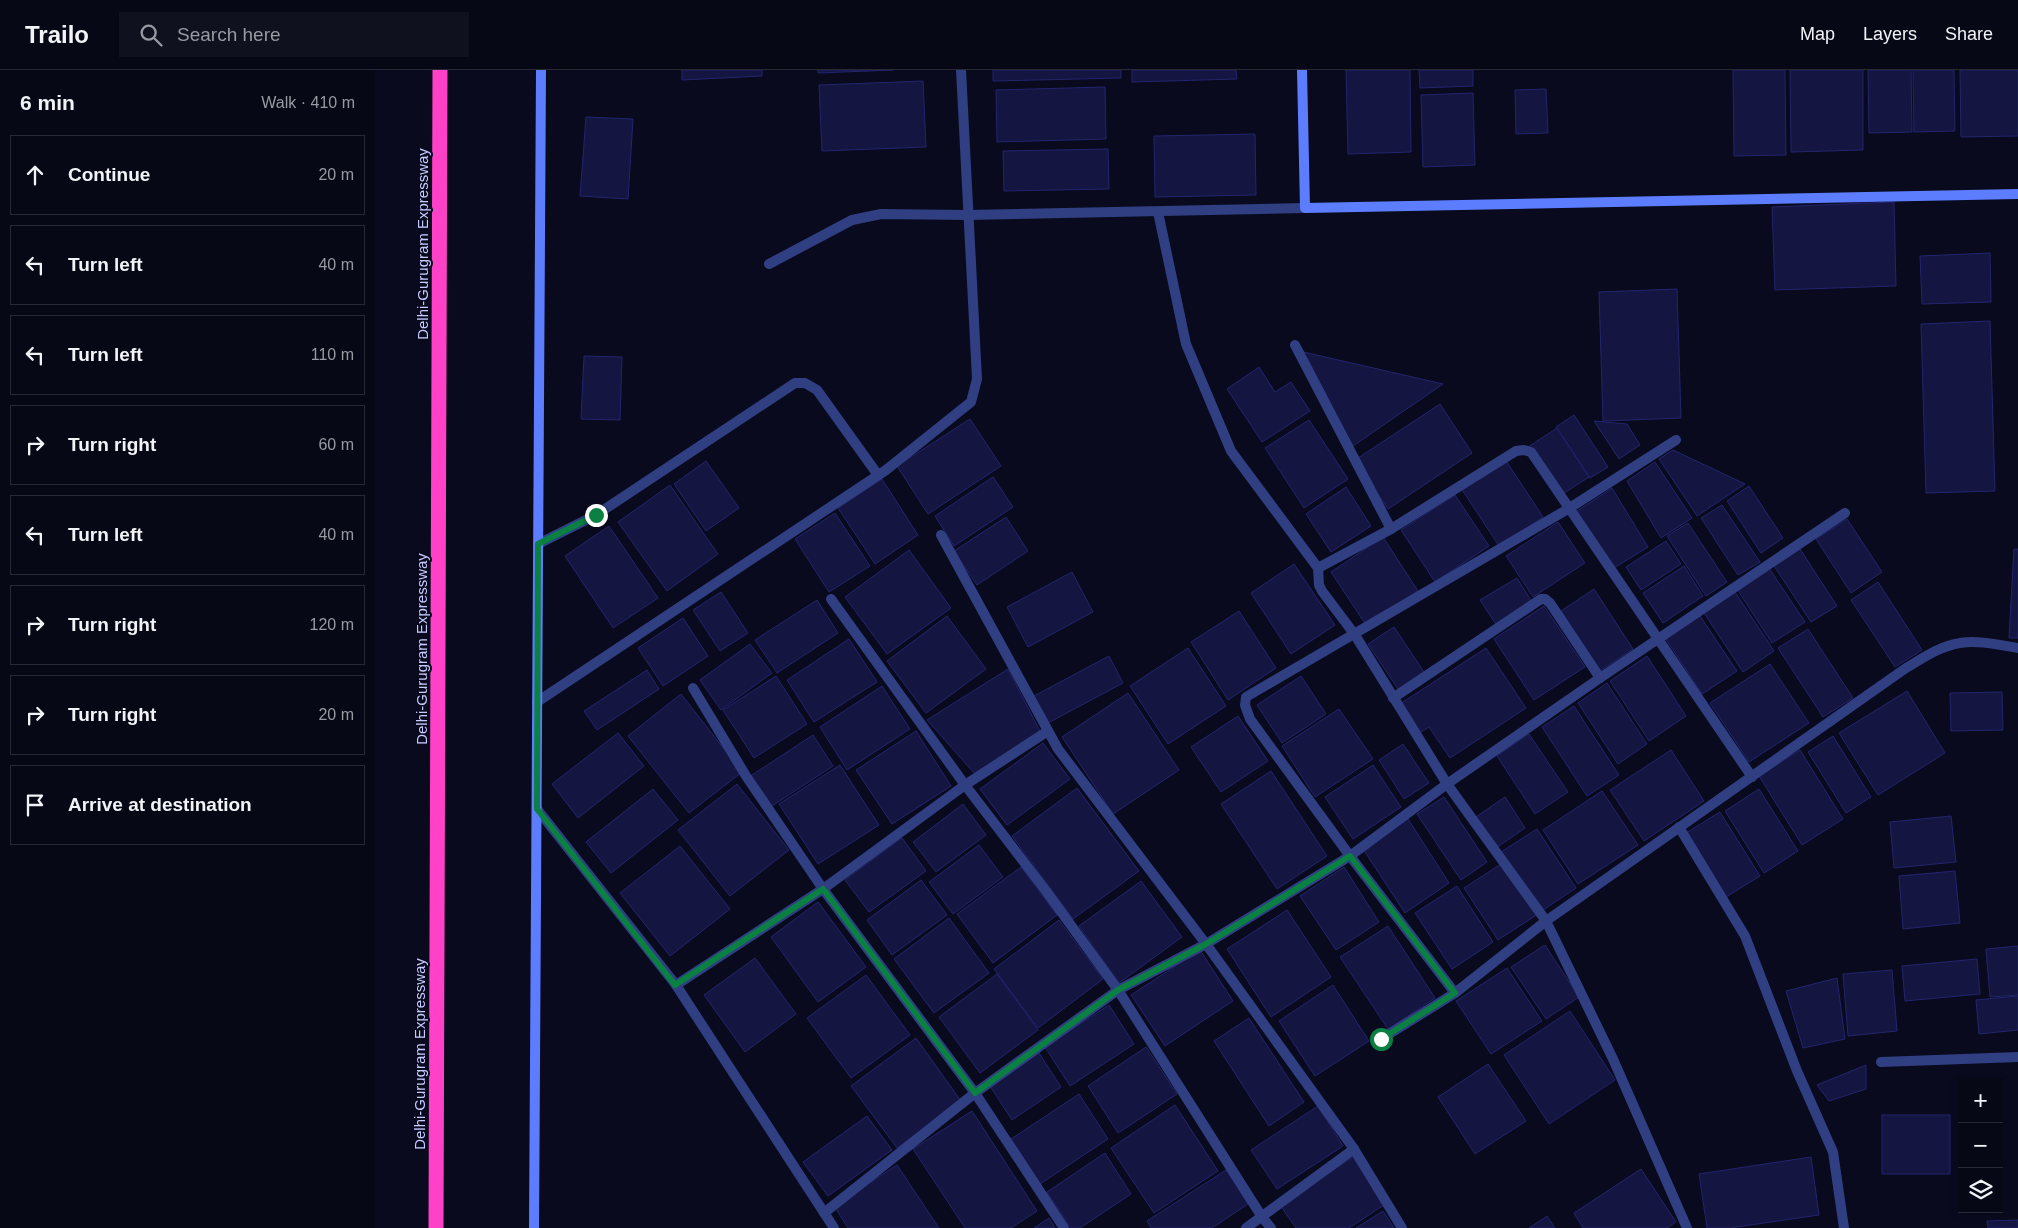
<!DOCTYPE html>
<meta charset="utf-8">
<style>
:root{--surface:#070816;--page:#10111f;--text:#f1f3f6;--muted:#989aa1;--line:#282935}
body{margin:0;font-family:Helvetica,sans-serif;background:var(--page);color:var(--text)}
.controls{position:absolute;right:15px;bottom:15px;display:grid;overflow:hidden;border-radius:0px;box-shadow:0 2px 8px #0003}
.controls button{width:45px;height:45px;display:grid;place-items:center;padding:0;border:0;border-bottom:1px solid var(--line);background:var(--surface);color:var(--text);font:25px sans-serif}
.stop{position:absolute;width:15px;height:15px;margin:-11px;border:4px solid #0b8043;border-radius:50%;background:#fff}
.stop.end{background:#0b8043;border-color:#fff;box-shadow:0 1px 5px #0008}
.list{margin:0;padding:0;list-style:none}
h2{display:flex;justify-content:space-between;align-items:center;height:65px;margin:0;padding:0 20px;font-size:21px}
h2 small{font-size:16px;font-weight:400;color:var(--muted)}
.list li{display:grid;grid-template-columns:32px 1fr auto;gap:15px;align-items:center;box-sizing:border-box;height:80px;margin:0 10px 10px;padding:0 10px;border:1px solid var(--line);border-radius:0px}
.list b{display:block;font-size:19px;white-space:nowrap}
.list em{font-size:16px;font-style:normal;color:var(--muted)}
.icon{flex:none;width:28px;height:28px;fill:none;stroke:currentColor;stroke-width:2;stroke-linecap:round;stroke-linejoin:round}
.map{position:relative;flex:none;width:1643px;height:1158px;overflow:hidden}
header{display:flex;align-items:center;gap:30px;box-sizing:border-box;height:70px;padding:0 25px;background:var(--surface);border-bottom:1px solid var(--line)}
header strong{font-size:24px}
nav{display:flex;gap:28px;margin-inline-start:auto;font-size:18px}
.search{width:350px;height:45px;background:var(--page);display:flex;align-items:center;gap:12px;box-sizing:border-box;padding:0 18px;border-radius:0px;color:var(--muted);font-size:19px}
main{display:flex}
aside{flex:1;background:var(--surface)}
.map>svg:first-child{display:block}
.building{fill:#141540;stroke:#23256f}
.lines{fill:none;stroke-linecap:round;stroke-linejoin:round}
.lane{stroke:#2f3f82;stroke-width:10}
.street{stroke:#2f3f82;stroke-width:10}
.secondary{stroke:#5d7dff;stroke-width:10}
.highway{stroke:#ff41c7;stroke-width:15}
.route{stroke:#0b8043;stroke-width:6}
.labels{text-anchor:middle;dominant-baseline:central;stroke-width:4;stroke-linejoin:round;paint-order:stroke}
.street-label{font-size:15px;fill:#c6ccff;stroke:#090a1e}
</style>
<header>
<strong>Trailo</strong>
<div class="search"><svg class="icon" aria-label="search" viewBox="0 0 24 24"><circle cx="10" cy="10" r="6"/><path d="M15 15l6 6"/></svg>Search here</div>
<nav><a>Map</a><a>Layers</a><a>Share</a></nav>
</header>
<main>
<aside>
<h2>6 min<small>Walk · 410 m</small></h2>
<ul class="list">
<li><svg class="icon" aria-label="ahead" viewBox="0 0 24 24"><path d="M12 20V5M6 11l6-6 6 6"/></svg><div><b>Continue</b></div><em>20 m</em></li>
<li><svg class="icon" aria-label="left" viewBox="0 0 24 24"><path d="M17 20v-9H6M10 6l-5 5 5 5"/></svg><div><b>Turn left</b></div><em>40 m</em></li>
<li><svg class="icon" aria-label="left" viewBox="0 0 24 24"><path d="M17 20v-9H6M10 6l-5 5 5 5"/></svg><div><b>Turn left</b></div><em>110 m</em></li>
<li><svg class="icon" aria-label="right" viewBox="0 0 24 24"><path d="M7 20v-9h11M14 6l5 5-5 5"/></svg><div><b>Turn right</b></div><em>60 m</em></li>
<li><svg class="icon" aria-label="left" viewBox="0 0 24 24"><path d="M17 20v-9H6M10 6l-5 5 5 5"/></svg><div><b>Turn left</b></div><em>40 m</em></li>
<li><svg class="icon" aria-label="right" viewBox="0 0 24 24"><path d="M7 20v-9h11M14 6l5 5-5 5"/></svg><div><b>Turn right</b></div><em>120 m</em></li>
<li><svg class="icon" aria-label="right" viewBox="0 0 24 24"><path d="M7 20v-9h11M14 6l5 5-5 5"/></svg><div><b>Turn right</b></div><em>20 m</em></li>
<li><svg class="icon" aria-label="arrive" viewBox="0 0 24 24"><path d="M6 21V4h12l-3 4 3 4H6"/></svg><div><b>Arrive at destination</b></div></li>
</ul>
</aside>
<div class="map">
<svg width="1643" height="1158" viewBox="0 0 1643 1158">
<rect width="100%" height="100%" fill="#090a1e"/>
<g class="building">
<polygon points="307,0 387,0 387,6 307,10"/>
<polygon points="443,0 518,0 443,3"/>
<polygon points="618,0 746,0 746,8 618,11"/>
<polygon points="757,0 861,0 862,9 757,12"/>
<polygon points="971,0 1035,0 1036,82 973,84"/>
<polygon points="1044,0 1098,0 1098,16 1045,18"/>
<polygon points="1358,0 1410,0 1411,85 1359,86"/>
<polygon points="1415,0 1488,0 1488,80 1416,82"/>
<polygon points="1493,0 1536,0 1537,62 1494,63"/>
<polygon points="1538,0 1579,0 1580,61 1539,62"/>
<polygon points="1585,0 1643,0 1643,66 1586,67"/>
<polygon points="548,11 551,77 447,81 444,15"/>
<polygon points="730,17 731,69 622,72 621,20"/>
<polygon points="1171,19 1173,63 1141,64 1140,20"/>
<polygon points="1098,23 1100,95 1048,97 1046,25"/>
<polygon points="211,47 258,49 253,129 205,126"/>
<polygon points="880,64 881,125 780,127 779,66"/>
<polygon points="733,79 734,119 629,121 628,81"/>
<polygon points="1519,132 1521,216 1400,220 1397,137"/>
<polygon points="1615,183 1616,232 1547,234 1545,186"/>
<polygon points="1302,219 1306,348 1228,351 1224,222"/>
<polygon points="1615,251 1620,421 1551,423 1546,254"/>
<polygon points="924,281 1068,314 978,376"/>
<polygon points="209,286 247,287 245,350 206,349"/>
<polygon points="884,297 900,322 916,312 935,341 887,372 852,319"/>
<polygon points="1065,334 1097,383 1013,439 980,390"/>
<polygon points="1199,345 1233,397 1215,408 1181,357"/>
<polygon points="595,349 626,396 553,444 522,396"/>
<polygon points="934,350 973,409 929,438 890,378"/>
<polygon points="1219,351 1252,354 1265,375 1244,389"/>
<polygon points="1182,358 1214,407 1186,425 1153,377"/>
<polygon points="1298,380 1370,414 1322,446 1284,389"/>
<polygon points="1130,389 1168,447 1124,476 1086,418"/>
<polygon points="331,391 364,438 331,461 299,414"/>
<polygon points="1280,392 1317,448 1286,468 1252,411"/>
<polygon points="618,407 638,437 579,476 560,446"/>
<polygon points="507,409 543,465 500,494 463,438"/>
<polygon points="295,415 343,484 292,521 243,452"/>
<polygon points="1374,416 1408,468 1386,483 1352,431"/>
<polygon points="971,417 996,456 956,482 931,444"/>
<polygon points="1237,418 1273,477 1239,498 1202,441"/>
<polygon points="1080,425 1114,476 1060,512 1026,460"/>
<polygon points="1347,435 1385,492 1363,505 1326,448"/>
<polygon points="460,443 495,496 454,522 420,469"/>
<polygon points="631,447 653,481 602,515 579,481"/>
<polygon points="1472,449 1507,502 1476,523 1441,469"/>
<polygon points="1183,452 1210,493 1158,527 1131,486"/>
<polygon points="1313,453 1352,512 1331,526 1292,466"/>
<polygon points="234,456 283,528 238,558 190,486"/>
<polygon points="1008,467 1043,521 991,555 956,502"/>
<polygon points="1291,471 1306,494 1266,520 1251,497"/>
<polygon points="1425,479 1462,536 1436,552 1399,496"/>
<polygon points="1639,479 1643,479 1643,568 1634,568"/>
<polygon points="534,480 576,538 512,584 470,527"/>
<polygon points="919,494 960,555 916,584 876,523"/>
<polygon points="1309,496 1328,526 1288,553 1268,523"/>
<polygon points="1394,498 1430,552 1397,573 1362,519"/>
<polygon points="697,502 718,542 653,577 632,537"/>
<polygon points="1142,508 1157,532 1122,556 1105,530"/>
<polygon points="1503,512 1547,580 1520,597 1476,530"/>
<polygon points="1219,519 1258,579 1225,601 1186,541"/>
<polygon points="346,522 373,563 345,581 318,540"/>
<polygon points="1360,522 1399,581 1368,602 1329,543"/>
<polygon points="442,530 463,563 402,603 380,570"/>
<polygon points="1169,536 1210,597 1159,630 1119,569"/>
<polygon points="864,541 901,598 853,630 816,572"/>
<polygon points="572,546 611,599 551,643 512,591"/>
<polygon points="1325,546 1362,601 1327,624 1291,569"/>
<polygon points="308,548 333,586 288,616 263,578"/>
<polygon points="1019,557 1051,605 1025,622 993,574"/>
<polygon points="1433,559 1478,628 1448,647 1403,578"/>
<polygon points="474,569 502,612 439,652 412,610"/>
<polygon points="375,574 397,603 346,640 325,610"/>
<polygon points="813,578 851,636 793,674 755,616"/>
<polygon points="1111,578 1151,638 1075,688 1054,657 1044,663 1025,634"/>
<polygon points="734,586 748,613 673,653 659,626"/>
<polygon points="1272,586 1311,646 1274,671 1235,611"/>
<polygon points="1395,594 1434,653 1374,692 1335,633"/>
<polygon points="633,599 665,661 600,704 552,650"/>
<polygon points="272,600 284,619 222,660 209,641"/>
<polygon points="401,606 432,654 379,688 348,640"/>
<polygon points="926,606 951,644 907,673 882,635"/>
<polygon points="1232,613 1272,674 1243,694 1203,633"/>
<polygon points="507,616 535,659 472,700 445,657"/>
<polygon points="1532,621 1570,683 1503,725 1464,663"/>
<polygon points="1627,622 1628,660 1576,661 1575,623"/>
<polygon points="753,623 804,700 738,744 687,667"/>
<polygon points="306,624 367,702 314,743 253,666"/>
<polygon points="1199,636 1244,705 1212,726 1167,657"/>
<polygon points="964,639 998,689 940,727 907,676"/>
<polygon points="863,646 893,691 846,722 816,677"/>
<polygon points="541,661 576,716 517,754 481,700"/>
<polygon points="243,663 269,696 203,748 177,714"/>
<polygon points="1154,664 1193,722 1160,744 1122,686"/>
<polygon points="438,665 458,696 394,738 374,707"/>
<polygon points="1458,666 1496,727 1471,743 1433,682"/>
<polygon points="668,673 695,709 632,755 605,719"/>
<polygon points="1028,674 1054,713 1029,729 1004,690"/>
<polygon points="1296,680 1329,731 1269,771 1235,720"/>
<polygon points="1425,680 1468,749 1427,775 1384,706"/>
<polygon points="465,695 504,755 443,794 404,734"/>
<polygon points="998,695 1026,737 978,769 950,727"/>
<polygon points="896,701 952,786 902,819 846,734"/>
<polygon points="362,714 414,780 355,826 303,760"/>
<polygon points="702,718 764,801 698,849 637,766"/>
<polygon points="278,719 303,750 236,803 211,772"/>
<polygon points="1384,719 1423,781 1389,803 1350,741"/>
<polygon points="1227,721 1263,775 1203,814 1168,760"/>
<polygon points="1069,727 1112,792 1086,810 1042,744"/>
<polygon points="1130,727 1150,758 1121,778 1101,747"/>
<polygon points="588,734 611,765 561,802 538,772"/>
<polygon points="1345,742 1385,806 1351,827 1311,763"/>
<polygon points="1576,746 1581,792 1519,798 1515,752"/>
<polygon points="1033,749 1074,813 1030,843 988,779"/>
<polygon points="1162,759 1201,818 1165,842 1126,782"/>
<polygon points="527,768 551,801 494,842 470,810"/>
<polygon points="604,775 628,807 578,844 554,812"/>
<polygon points="305,776 355,839 295,886 245,823"/>
<polygon points="1129,792 1163,844 1123,870 1089,818"/>
<polygon points="646,797 682,845 618,893 582,844"/>
<polygon points="969,797 1004,852 961,880 925,826"/>
<polygon points="1580,801 1585,853 1528,859 1524,806"/>
<polygon points="546,810 572,845 517,885 492,850"/>
<polygon points="766,811 807,867 744,913 704,856"/>
<polygon points="1082,816 1118,872 1077,899 1040,843"/>
<polygon points="443,832 491,897 443,932 396,867"/>
<polygon points="912,840 956,907 896,947 852,879"/>
<polygon points="574,848 614,903 559,943 519,889"/>
<polygon points="684,850 728,909 663,958 619,899"/>
<polygon points="1013,856 1060,928 1013,959 965,887"/>
<polygon points="1170,875 1204,927 1171,949 1136,897"/>
<polygon points="1643,876 1643,925 1615,927 1611,879"/>
<polygon points="825,880 858,931 790,976 756,925"/>
<polygon points="380,888 421,944 370,982 329,925"/>
<polygon points="1602,889 1605,924 1530,931 1527,896"/>
<polygon points="1132,898 1167,951 1116,984 1081,931"/>
<polygon points="1517,900 1522,961 1473,966 1468,904"/>
<polygon points="622,904 663,960 605,1003 564,947"/>
<polygon points="491,905 535,965 476,1008 432,948"/>
<polygon points="1462,908 1470,969 1428,978 1411,921"/>
<polygon points="958,915 994,971 940,1006 904,951"/>
<polygon points="1643,926 1643,960 1604,964 1601,930"/>
<polygon points="734,935 759,974 695,1016 670,977"/>
<polygon points="1195,941 1240,1010 1174,1054 1129,985"/>
<polygon points="874,948 929,1032 894,1056 839,971"/>
<polygon points="541,968 586,1031 522,1078 476,1016"/>
<polygon points="771,977 802,1024 743,1063 713,1016"/>
<polygon points="664,983 686,1017 637,1050 615,1016"/>
<polygon points="1113,994 1151,1051 1100,1084 1063,1027"/>
<polygon points="1491,995 1491,1019 1454,1031 1442,1015"/>
<polygon points="704,1024 733,1069 665,1114 636,1069"/>
<polygon points="800,1035 843,1101 779,1143 736,1078"/>
<polygon points="943,1036 968,1076 902,1119 876,1080"/>
<polygon points="597,1041 662,1141 636,1158 590,1158 538,1079"/>
<rect x="1507" y="1045" width="68" height="59"/>
<polygon points="492,1046 517,1080 453,1126 428,1092"/>
<polygon points="730,1083 756,1124 705,1158 696,1158 672,1122"/>
<polygon points="978,1087 1009,1135 974,1158 921,1158 905,1135"/>
<polygon points="1436,1087 1444,1145 1355,1158 1332,1158 1324,1104"/>
<polygon points="522,1095 564,1158 473,1158 459,1136"/>
<polygon points="1266,1099 1301,1152 1292,1158 1208,1158 1199,1143"/>
<polygon points="851,1100 873,1134 837,1158 776,1158 772,1151"/>
<polygon points="1008,1141 1019,1158 981,1158"/>
<polygon points="1172,1146 1180,1158 1154,1158"/>
<polygon points="674,1148 680,1158 659,1158"/>
<polygon points="1643,1150 1643,1158 1613,1158 1612,1151"/>
</g>
<g class="lines">
<g class="lane">
<polyline points="394,194 477,150 506,144 592,145"/>
<polyline points="163,474 221,445 420,313 430,313 442,320 503,405"/>
</g>
<g class="street">
<polyline points="783,142 811,274 856,381 943,498 944,515 947,521 980,565 1072,714 1171,851 1238,989 1312,1158"/>
<polyline points="592,145 930,138"/>
<polyline points="920,275 1016,459"/>
<polyline points="566,465 683,679 831,874 979,1079 1027,1158"/>
<polyline points="943,498 1016,459 1141,381 1149,380 1156,382 1377,707"/>
<polyline points="456,529 590,715 671,821 743,920 887,1147 896,1158"/>
<polyline points="318,618 371,706 448,819 600,1023 689,1158"/>
<polyline points="1018,628 1166,529 1170,529 1175,533 1225,608"/>
<polyline points="162,632 511,400 596,332 602,309 586,0"/>
<polyline points="162,739 301,915 459,1158"/>
<polyline points="1304,757 1370,866 1422,1001 1458,1082 1469,1158"/>
<polyline points="301,915 448,819 590,715 673,661"/>
<polyline points="1080,923 975,786 875,649 870,635 871,627 1193,439 1301,370"/>
<path d="M1006 969 1080 923 1171 851 1531 598C1548 588 1565 576 1585 573 1604 570 1624 575 1643 578"/>
<polyline points="1506,992 1643,987"/>
<polyline points="449,1143 600,1023 743,920 831,874 975,786 1072,714 1225,608 1470,443"/>
<polyline points="871,1158 979,1079"/>
</g>
<g class="secondary">
<polyline points="927,0 930,138 1643,124"/>
<polyline points="159,1158 166,0"/>
</g>
<polyline class="highway" points="61,1158 65,0"/>
</g>
<g class="lines">
<polyline class="route" points="221,445 163,474 162,739 300,915 448,819 600,1023 743,920 831,874 975,786 1080,923 1006,969"/>
</g>
<g class="labels">
<g class="street-label">
<text transform="translate(47 174) rotate(-90)">Delhi-Gurugram Expressway</text>
<text transform="translate(46 579) rotate(-90)">Delhi-Gurugram Expressway</text>
<text transform="translate(44 984) rotate(-90)">Delhi-Gurugram Expressway</text>
</g>
</g>
</svg>
<div class="controls">
<button>+</button>
<button>−</button>
<button><svg class="icon" aria-label="layers" viewBox="0 0 24 24"><path d="M12 4l9 5-9 5-9-5zM3 14l9 5 9-5"/></svg></button>
</div>
<div class="stop" style="left:1006px;top:969px"></div>
<div class="stop end" style="left:221px;top:445px"></div>
</div>
</main>
